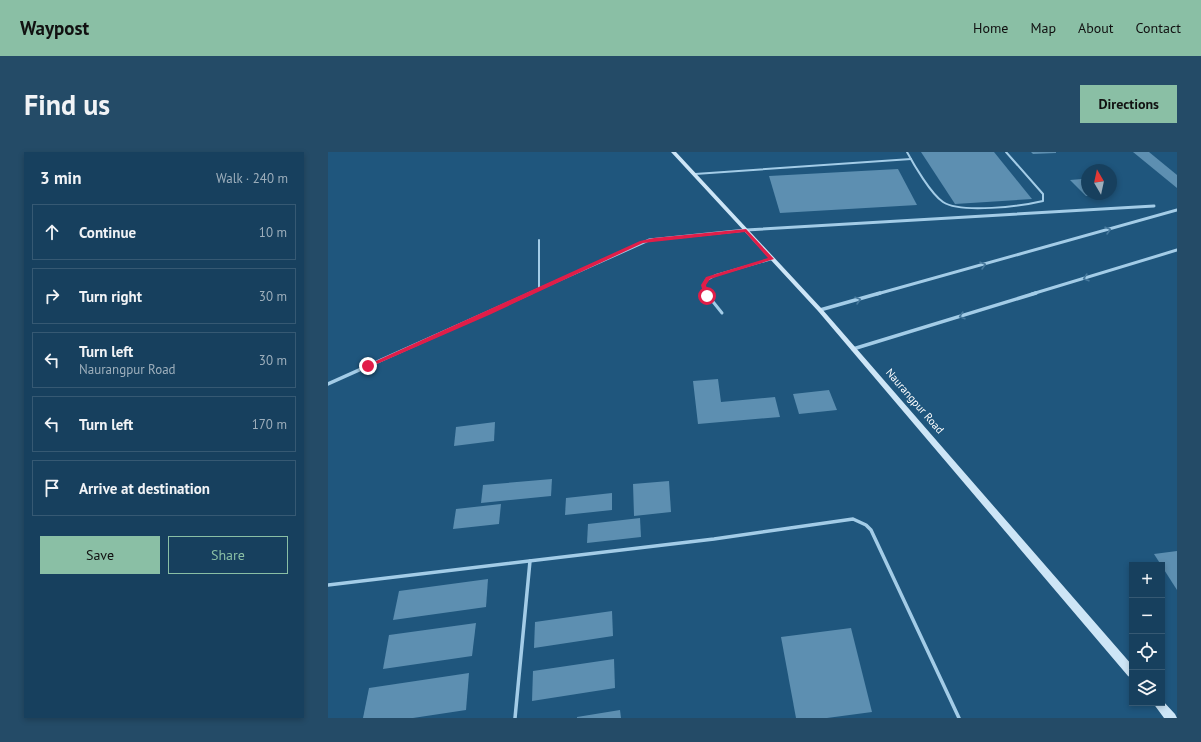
<!DOCTYPE html>
<meta charset="utf-8">
<style>
:root{--surface:#17405e;--page:#244b67;--text:#f1f3f6;--muted:#9eafbc;--line:#365973;--accent:#8abfa5}
body{margin:0;font-family:"PT Sans",sans-serif;background:var(--page);color:var(--text)}
.controls{position:absolute;right:12px;bottom:12px;display:grid;overflow:hidden;border-radius:0px;box-shadow:0 2px 6px #0003}
.controls button{width:36px;height:36px;display:grid;place-items:center;padding:0;border:0;border-bottom:1px solid var(--line);background:var(--surface);color:var(--text);font:20px sans-serif}
.compass{position:absolute;left:753px;top:12px;width:36px;height:36px;border-radius:50%;background:var(--surface);box-shadow:0 2px 6px #0003;rotate:351deg}
.stop{position:absolute;width:12px;height:12px;margin:-9px;border:3px solid #e11d48;border-radius:50%;background:#fff}
.stop.end{background:#e11d48;border-color:#fff;box-shadow:0 1px 4px #0008}
.list{margin:0;padding:0;list-style:none}
h2{display:flex;justify-content:space-between;align-items:center;height:52px;margin:0;padding:0 16px;font-size:17px}
h2 small{font-size:13px;font-weight:400;color:var(--muted)}
.list li{display:grid;grid-template-columns:26px 1fr auto;gap:12px;align-items:center;box-sizing:border-box;height:56px;margin:0 8px 8px;padding:0 8px;border:1px solid var(--line);border-radius:0px}
.list b{display:block;font-size:15px;white-space:nowrap}
.list p{margin:0;font-size:13px;white-space:nowrap;color:var(--muted)}
.list em{font-size:13px;font-style:normal;color:var(--muted)}
.actions{display:flex;gap:8px;padding:12px 16px}
.actions a{flex:1;padding:9px 0;border:1px solid var(--accent);border-radius:0px;text-align:center;font-size:14px;color:var(--accent)}
.actions .main{background:var(--accent);color:#111}
.icon{flex:none;width:22px;height:22px;fill:none;stroke:currentColor;stroke-width:2;stroke-linecap:round;stroke-linejoin:round}
.map{position:relative;flex:none;width:849px;height:566px;overflow:hidden;border-radius:0px}
header{display:flex;align-items:center;gap:24px;box-sizing:border-box;height:56px;padding:0 20px;background:var(--accent);color:#111}
header strong{font-size:19px}
nav{display:flex;gap:22px;margin-inline-start:auto;font-size:14px}
.intro{display:flex;align-items:center;justify-content:space-between;box-sizing:border-box;height:96px;padding:0 24px}
h1{margin:0;font-size:28px}
.button{padding:10px 18px;border-radius:0px;background:var(--accent);color:#111;font-size:14px;font-weight:700}
main{display:flex;gap:24px;padding:0 24px}
aside{flex:1;background:var(--surface);border-radius:0px;box-shadow:0 2px 6px #0003}
.map>svg:first-child{display:block}
.building{fill:#5d8fb1}
.lines{fill:none;stroke-linecap:round;stroke-linejoin:round}
.lane-far2{stroke:#a3cce7;stroke-width:2}
.lane-far1{stroke:#a3cce7;stroke-width:3}
.lane{stroke:#a3cce7;stroke-width:3.5}
.street-far1{stroke:#a3cce7;stroke-width:3}
.street{stroke:#a3cce7;stroke-width:3.5}
.secondary{fill:#cde5f6;fill-rule:evenodd}
.oneway{stroke:#47799d}
.route{fill:#e11d48}
.labels{text-anchor:middle;dominant-baseline:central;stroke-width:3;stroke-linejoin:round;paint-order:stroke}
.street-label{font-size:11px;fill:#fff;stroke:#1f567d}
</style>
<header>
<strong>Waypost</strong>
<nav><a>Home</a><a>Map</a><a>About</a><a>Contact</a></nav>
</header>
<div class="intro"><h1>Find us</h1><a class="button">Directions</a></div>
<main>
<aside>
<h2>3 min<small>Walk · 240 m</small></h2>
<ul class="list">
<li><svg class="icon" aria-label="ahead" viewBox="0 0 24 24"><path d="M12 20V5M6 11l6-6 6 6"/></svg><div><b>Continue</b></div><em>10 m</em></li>
<li><svg class="icon" aria-label="right" viewBox="0 0 24 24"><path d="M7 20v-9h11M14 6l5 5-5 5"/></svg><div><b>Turn right</b></div><em>30 m</em></li>
<li><svg class="icon" aria-label="left" viewBox="0 0 24 24"><path d="M17 20v-9H6M10 6l-5 5 5 5"/></svg><div><b>Turn left</b><p>Naurangpur Road</p></div><em>30 m</em></li>
<li><svg class="icon" aria-label="left" viewBox="0 0 24 24"><path d="M17 20v-9H6M10 6l-5 5 5 5"/></svg><div><b>Turn left</b></div><em>170 m</em></li>
<li><svg class="icon" aria-label="arrive" viewBox="0 0 24 24"><path d="M6 21V4h12l-3 4 3 4H6"/></svg><div><b>Arrive at destination</b></div></li>
</ul>
<div class="actions"><a class="main">Save</a><a>Share</a></div>
</aside>
<div class="map">
<svg width="849" height="566" viewBox="0 0 849 566">
<rect width="100%" height="100%" fill="#1f567d"/>
<g class="building">
<polygon points="593,0 666,0 704,47 627,52"/>
<polygon points="703,0 728,0 728,1 705,2"/>
<polygon points="805,0 821,0 849,23 849,36"/>
<polygon points="570,17 589,53 452,61 441,24"/>
<polygon points="754,27 759,32 759,42 766,43 758,44 742,28"/>
<polygon points="390,227 393,250 447,245 452,265 370,272 365,229"/>
<polygon points="501,238 509,258 471,262 465,242"/>
<polygon points="167,270 166,289 126,294 128,275"/>
<polygon points="224,327 223,344 153,351 155,333"/>
<polygon points="341,329 343,360 306,364 305,332"/>
<polygon points="284,341 284,358 237,363 238,346"/>
<polygon points="173,352 171,372 125,377 128,357"/>
<polygon points="312,366 313,385 259,391 260,372"/>
<polygon points="849,399 849,438 826,402"/>
<polygon points="160,427 158,455 65,468 71,439"/>
<polygon points="284,459 285,484 206,496 207,470"/>
<polygon points="148,471 144,504 55,517 61,483"/>
<polygon points="523,476 544,560 499,566 468,566 453,485"/>
<polygon points="286,507 287,536 204,549 205,519"/>
<polygon points="141,521 138,558 85,566 35,566 41,536"/>
<polygon points="292,558 293,566 249,566 249,565"/>
</g>
<g class="lines">
<g class="lane-far2">
<path d="M579 0C586 13 603 42 615 50 633 62 694 54 715 49V42L678 0"/>
<polyline points="367,22 583,7"/>
<polyline points="211,88 211,137"/>
<polyline points="379,142 376,138 377,129 388,123 444,107"/>
</g>
<polyline class="lane-far1" points="378,141 394,161"/>
<g class="lane">
<polyline points="0,433 386,387 525,367 538,373 543,378 631,566"/>
<polyline points="187,566 202,409"/>
</g>
<g class="street-far1">
<polyline points="200,142 321,88 418,78 826,54"/>
<polyline points="549,142 849,58"/>
<polyline points="704,142 849,98"/>
</g>
<g class="street">
<polyline points="492,158 552,141"/>
<polyline points="525,197 708,141"/>
<polyline points="0,232 203,141"/>
</g>
<g class="secondary">
<polygon points="343,0 348,0 494,157 804,513 804,526 800,524 490,159"/>
<polygon points="834,548 847,562 849,566 836,566 825,551 834,551"/>
</g>
</g>
<defs><path id="oneway-chevron" d="M-2-3.5L2.5 0L-2 3.5" fill="none" stroke-width="1.6" stroke-linecap="round" stroke-linejoin="round"/></defs>
<g class="oneway">
<use href="#oneway-chevron" transform="translate(780 78) rotate(-16)"/>
<use href="#oneway-chevron" transform="translate(655 113) rotate(-16)"/>
<use href="#oneway-chevron" transform="translate(758 126) rotate(163)"/>
<use href="#oneway-chevron" transform="translate(530 148) rotate(-16)"/>
<use href="#oneway-chevron" transform="translate(634 164) rotate(163)"/>
</g>
<polygon class="route" points="418,77 446,107 382,127 378,133 381,145 376,144 373,133 378,125 440,106 417,80 315,91 161,163 42,215 37,214 312,89 326,86"/>
<g class="labels">
<g class="street-label">
<text transform="translate(587 249) rotate(49)">Naurangpur Road</text>
</g>
</g>
</svg>
<div class="controls">
<button>+</button>
<button>−</button>
<button><svg class="icon" aria-label="locate" viewBox="0 0 24 24"><circle cx="12" cy="12" r="6"/><path d="M12 2v4M12 18v4M2 12h4M18 12h4"/></svg></button>
<button><svg class="icon" aria-label="layers" viewBox="0 0 24 24"><path d="M12 4l9 5-9 5-9-5zM3 14l9 5 9-5"/></svg></button>
</div>
<svg class="compass" viewBox="-18 -18 36 36"><path d="M0-13l5 13h-10z" fill="#e53935"/><path d="M0 13l5-13h-10z" fill="#9eafbc"/></svg>
<div class="stop" style="left:379px;top:144px"></div>
<div class="stop end" style="left:40px;top:214px"></div>
</div>
</main>
